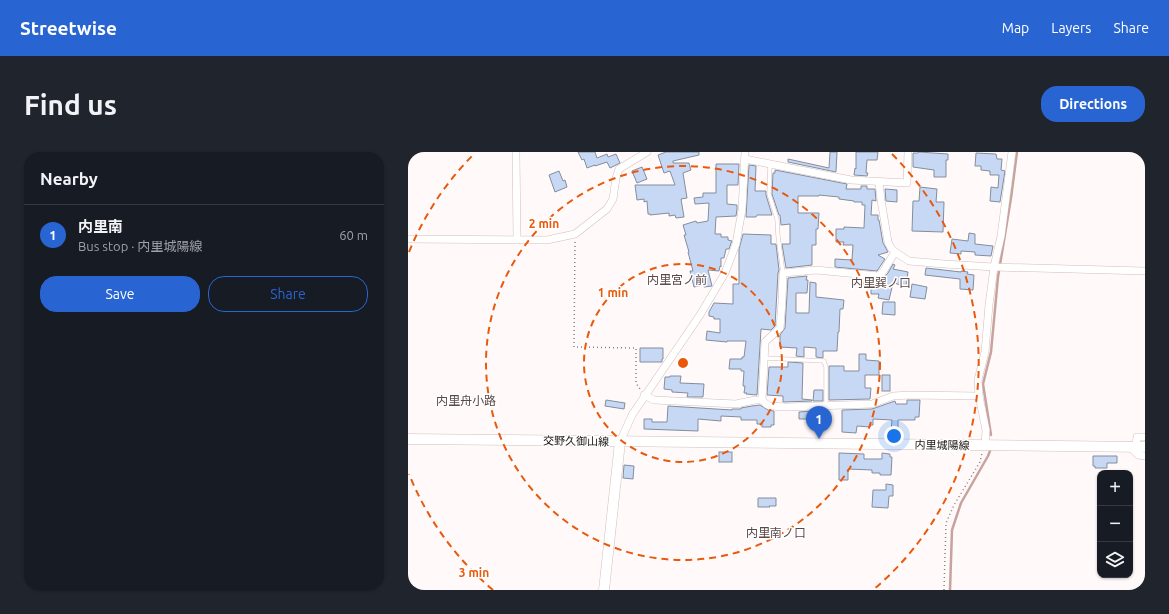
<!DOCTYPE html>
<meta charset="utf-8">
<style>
:root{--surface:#171b24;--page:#20242c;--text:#f1f3f6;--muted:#9ea1a6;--line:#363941;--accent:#2965d2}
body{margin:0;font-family:Ubuntu,"Noto Sans JP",sans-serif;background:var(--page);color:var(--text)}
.controls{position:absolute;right:12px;bottom:12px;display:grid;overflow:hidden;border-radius:8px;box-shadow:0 1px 3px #0004}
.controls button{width:36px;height:36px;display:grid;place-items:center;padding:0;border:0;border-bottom:1px solid var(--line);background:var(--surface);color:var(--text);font:20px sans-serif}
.you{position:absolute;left:486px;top:284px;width:14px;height:14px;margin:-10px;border:3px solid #fff;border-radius:50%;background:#1a73e8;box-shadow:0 0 0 6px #1a73e833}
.badge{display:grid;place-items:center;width:26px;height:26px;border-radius:50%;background:var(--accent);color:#fff;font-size:13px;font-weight:700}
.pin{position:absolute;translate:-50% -33px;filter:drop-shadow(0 1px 2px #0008)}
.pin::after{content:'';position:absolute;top:21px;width:14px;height:12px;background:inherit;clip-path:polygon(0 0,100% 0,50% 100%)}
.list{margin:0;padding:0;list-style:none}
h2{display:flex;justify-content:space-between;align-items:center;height:52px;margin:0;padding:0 16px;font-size:17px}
h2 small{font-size:13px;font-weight:400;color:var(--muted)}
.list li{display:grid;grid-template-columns:26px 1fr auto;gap:12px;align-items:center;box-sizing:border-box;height:60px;padding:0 16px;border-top:1px solid var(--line)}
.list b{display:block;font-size:15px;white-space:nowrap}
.list p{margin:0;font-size:13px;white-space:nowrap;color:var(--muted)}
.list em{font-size:13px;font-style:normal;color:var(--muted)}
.actions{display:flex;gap:8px;padding:12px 16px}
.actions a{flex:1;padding:9px 0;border:1px solid var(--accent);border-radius:16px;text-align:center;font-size:14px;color:var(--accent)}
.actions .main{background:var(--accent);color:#fff}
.icon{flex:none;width:22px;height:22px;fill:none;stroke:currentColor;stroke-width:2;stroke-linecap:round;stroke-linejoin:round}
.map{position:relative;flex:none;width:737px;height:438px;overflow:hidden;border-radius:16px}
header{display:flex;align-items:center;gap:24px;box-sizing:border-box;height:56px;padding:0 20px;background:var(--accent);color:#fff}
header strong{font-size:19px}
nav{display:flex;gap:22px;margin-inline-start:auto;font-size:14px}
.intro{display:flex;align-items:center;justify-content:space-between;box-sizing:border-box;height:96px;padding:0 24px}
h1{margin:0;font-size:28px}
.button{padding:10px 18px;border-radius:16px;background:var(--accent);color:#fff;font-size:14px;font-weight:700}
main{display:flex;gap:24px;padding:0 24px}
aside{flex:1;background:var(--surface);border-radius:16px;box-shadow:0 1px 3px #0004}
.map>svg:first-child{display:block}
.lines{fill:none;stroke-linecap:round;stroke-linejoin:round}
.stream{stroke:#c7a29e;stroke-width:2.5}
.building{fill:#c7d8f5;stroke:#838d9e}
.lane-casing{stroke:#d5bdba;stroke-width:4.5}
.street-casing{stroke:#d5bdba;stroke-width:8}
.secondary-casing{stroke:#d5bdba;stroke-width:11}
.path{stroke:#888281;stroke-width:1.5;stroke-dasharray:1 3;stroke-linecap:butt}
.lane{stroke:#fff;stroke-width:3.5}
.street{stroke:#fff;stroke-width:7}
.secondary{stroke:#fff;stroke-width:10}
.ring{fill:none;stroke:#e8590c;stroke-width:2;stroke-dasharray:7 5}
.labels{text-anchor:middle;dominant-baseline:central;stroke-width:3;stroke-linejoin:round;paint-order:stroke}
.street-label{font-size:11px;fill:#1d1514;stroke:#fff}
.neighbourhood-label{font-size:12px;fill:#5d4947;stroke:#fff}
.centre{fill:#e8590c;stroke:#fff;stroke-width:2}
.ring-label{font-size:12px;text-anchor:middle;font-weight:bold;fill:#e8590c;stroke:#fff;stroke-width:3;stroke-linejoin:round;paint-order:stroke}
</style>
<header>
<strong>Streetwise</strong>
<nav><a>Map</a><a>Layers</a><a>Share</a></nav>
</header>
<div class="intro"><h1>Find us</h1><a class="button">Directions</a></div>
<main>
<aside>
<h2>Nearby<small></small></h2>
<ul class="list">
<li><span class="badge">1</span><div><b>内里南</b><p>Bus stop · 内里城陽線</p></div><em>60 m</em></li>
</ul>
<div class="actions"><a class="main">Save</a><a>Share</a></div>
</aside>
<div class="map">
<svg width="737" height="438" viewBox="0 0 737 438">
<rect width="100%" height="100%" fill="#fffaf9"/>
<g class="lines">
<g class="stream">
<polyline points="583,283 575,232 583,200 590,125 603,46 609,0"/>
<polyline points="542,438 544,378 553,351 580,304 582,299"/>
</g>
</g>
<g class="building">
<polygon points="170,0 187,0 189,6 199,2 200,5 208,2 212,11 202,16 199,10 187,14 187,13 179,16 176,7 174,8"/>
<polygon points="258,0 291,0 291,3 265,9 265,11 281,11 283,18 275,21 279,46 273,47 276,65 268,66 267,63 261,64 261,61 242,63 242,62 240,62 239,49 236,50 236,47 229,48 227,33 267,33 262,19 256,21 250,3"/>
<polygon points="422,0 429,0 428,20 380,10 380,7 421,16"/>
<polygon points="448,0 470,0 469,8 459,8 458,21 460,21 459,24 446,23 447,16 448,17"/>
<polygon points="511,0 540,2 540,8 538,8 538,25 526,25 526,18 505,15 505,1 510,1"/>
<polygon points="568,1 588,2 589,7 594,7 593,18 597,19 592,50 582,49 583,35 590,36 591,23 582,23 582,19 573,18 573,14 567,14"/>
<polygon points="308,12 331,12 330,33 319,33 319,52 329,53 329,57 328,64 308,65 307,82 313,82 313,85 320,85 320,88 324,89 323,91 321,97 318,97 316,106 313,106 313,115 312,114 311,119 300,118 304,134 296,135 296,133 286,135 282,119 285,119 280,100 281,100 276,83 278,83 275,73 288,69 289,71 300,69 301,51 287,52 286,46 295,45 295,41 308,41"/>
<polygon points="341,13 348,14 347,39 358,39 358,43 364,63 349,63 348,65 338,65"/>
<polygon points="234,15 239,27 229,31 224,19"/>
<polygon points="367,18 439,32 438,37 453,37 453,34 459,34 459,37 467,37 468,49 464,48 463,63 470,63 470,68 471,68 475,91 480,100 470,103 477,107 469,119 427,115 427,107 444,108 445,93 435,93 436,90 428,90 428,77 436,77 436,75 456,76 457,53 454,53 454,50 446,50 446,49 431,47 431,45 411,43 411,44 390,44 390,61 411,61 410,77 408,77 408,93 404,93 404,113 378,116 374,92 382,92 382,72 373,73 372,63 371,63 364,42 365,21 367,21"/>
<polygon points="151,19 155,29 157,28 159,35 147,40 141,23"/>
<polygon points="512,35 529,37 528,50 536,50 535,80 504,79 505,49 511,49"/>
<polygon points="477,37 489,38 489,50 478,49"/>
<polygon points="561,81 567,82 567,92 585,94 583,104 567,103 567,100 553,99 553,102 542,101 544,87 560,89"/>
<polygon points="335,82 363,83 363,92 368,92 371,118 370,121 367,174 363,178 353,177 349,243 338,242 339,241 336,241 337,234 335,234 336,219 333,219 333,217 321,217 322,207 334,207 334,205 336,205 338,189 319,189 319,190 298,188 299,179 312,181 312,167 306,167 306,165 301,164 301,160 306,151 325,152 325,132 331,132 331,97"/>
<polygon points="485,112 487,113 485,117 500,120 498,134 485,131 481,148 470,146 471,142 463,142 463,128 473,128 480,121"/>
<polygon points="518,116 553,120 553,119 560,120 559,122 566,123 565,138 552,137 552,127 517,123"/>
<polygon points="399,124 398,128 400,128 399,141 388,141 388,161 401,161 402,130 408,131 408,145 436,148 435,157 432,157 431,180 430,180 429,199 415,199 415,206 408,205 408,196 396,195 396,205 388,204 389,196 372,195 372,183 377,176 380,126"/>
<polygon points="504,132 519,135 517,147 502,145"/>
<polygon points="475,150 487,150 487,163 474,162"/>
<polygon points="232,196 255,196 255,207 254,207 254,210 232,210"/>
<polygon points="451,202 458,202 458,208 471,209 471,223 457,223 457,236 463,236 462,247 421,248 421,214 436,214 436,219 451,219"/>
<polygon points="380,210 395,211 394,247 404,248 404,249 375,250 375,244 359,243 361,215 380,215"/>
<rect x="474" y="223" width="8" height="16"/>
<polygon points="262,224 273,224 272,231 296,232 295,245 279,245 280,241 264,240 264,238 256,237 257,225 262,225"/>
<polygon points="406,238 415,238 415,249 405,249"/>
<polygon points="198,248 217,251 216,257 197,254"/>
<polygon points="499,248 512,248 511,265 507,265 507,268 490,268 490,279 483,279 484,268 465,267 465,273 463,273 462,275 449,274 448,281 434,280 434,258 464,257 487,249 488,252 499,252"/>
<polygon points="352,253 360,258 366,259 366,273 363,273 363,275 354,275 354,272 349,272 349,268 333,268 333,265 313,264 313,269 290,267 290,279 236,277 236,267 244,267 244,270 259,270 260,254 324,258 324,257 333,257 333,256 344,254"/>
<polygon points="404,259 404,267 391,267 391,260"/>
<rect x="311" y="300" width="13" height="10"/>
<polygon points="431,301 456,302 456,307 474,307 474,301 482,302 482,305 484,305 483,323 472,323 472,321 464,321 464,318 440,317 440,328 431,328"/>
<polygon points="685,304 709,304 709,311 699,311 699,316 687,316 687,314 685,314"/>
<polygon points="216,313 226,314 225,327 215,326"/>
<polygon points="478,332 485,333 485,344 481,344 480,356 464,355 465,338 478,338"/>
<polygon points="350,346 368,346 368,354 361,354 362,355 350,355"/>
</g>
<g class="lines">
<defs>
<g id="lane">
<polyline points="362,12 361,42 369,67 370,84 375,121"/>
<polyline points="357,206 416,209 418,215 418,254"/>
</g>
<g id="street">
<polyline points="108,0 109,88"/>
<polyline points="337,7 443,28 499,31 500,0"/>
<polyline points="471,30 473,48 480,90 483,96 487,100 501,109 536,112 586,115 737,119"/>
<polyline points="0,87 139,88 167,82 199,57 205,47 208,26 211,17 239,0"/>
<polyline points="236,243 246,248 328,252 347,248 354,248 358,252 362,254 379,255 464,252 485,244 502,243 571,244"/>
<polyline points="354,248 357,190 372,176 374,150 375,121 408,118 471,124 476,118 487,100"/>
<polyline points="212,290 224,263 292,163 317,121 328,92 334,58 337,0"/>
<polyline points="577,293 578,278 571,244 570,228 577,200 581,153 586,115 593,84 604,0"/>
<polyline points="721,294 730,303 737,304"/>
<polyline points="728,294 729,285 737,285"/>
</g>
<g id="secondary">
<polyline points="0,287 737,295"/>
<polyline points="196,438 212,290"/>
</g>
</defs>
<use href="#lane" class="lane-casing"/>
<use href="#street" class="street-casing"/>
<use href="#secondary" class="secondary-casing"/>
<g class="path">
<polyline points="167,90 166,195 228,196 228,231 232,237"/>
<polyline points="536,438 538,371 546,353 572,310 574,301"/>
</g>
<use href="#lane" class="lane"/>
<use href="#street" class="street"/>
<use href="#secondary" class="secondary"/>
</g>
<g class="ring">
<circle cx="275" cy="211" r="99"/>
<circle cx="275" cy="211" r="197"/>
<path d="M85 438A296 296 0 0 1 1 322M1 100A296 296 0 0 1 66 2M484 2A296 296 0 0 1 465 438"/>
</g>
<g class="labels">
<g class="street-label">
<text transform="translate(168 289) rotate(1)">交野久御山線</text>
<text transform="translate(534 293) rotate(1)">内里城陽線</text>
</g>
<g class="neighbourhood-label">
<text x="269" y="127">内里宮ノ前</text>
<text x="473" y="130">内里巽ノ口</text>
<text x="58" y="248">内里舟小路</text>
<text x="368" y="380">内里南ノ口</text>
</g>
</g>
<circle cx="275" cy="211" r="6" class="centre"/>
<g class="ring-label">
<text x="136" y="76">2 min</text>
<text x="205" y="145">1 min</text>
<text x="66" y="425">3 min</text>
</g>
</svg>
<div class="controls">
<button>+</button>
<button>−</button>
<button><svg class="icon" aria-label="layers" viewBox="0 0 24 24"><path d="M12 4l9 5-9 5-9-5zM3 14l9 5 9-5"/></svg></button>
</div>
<div class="you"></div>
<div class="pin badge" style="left:411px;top:287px">1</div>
</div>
</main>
